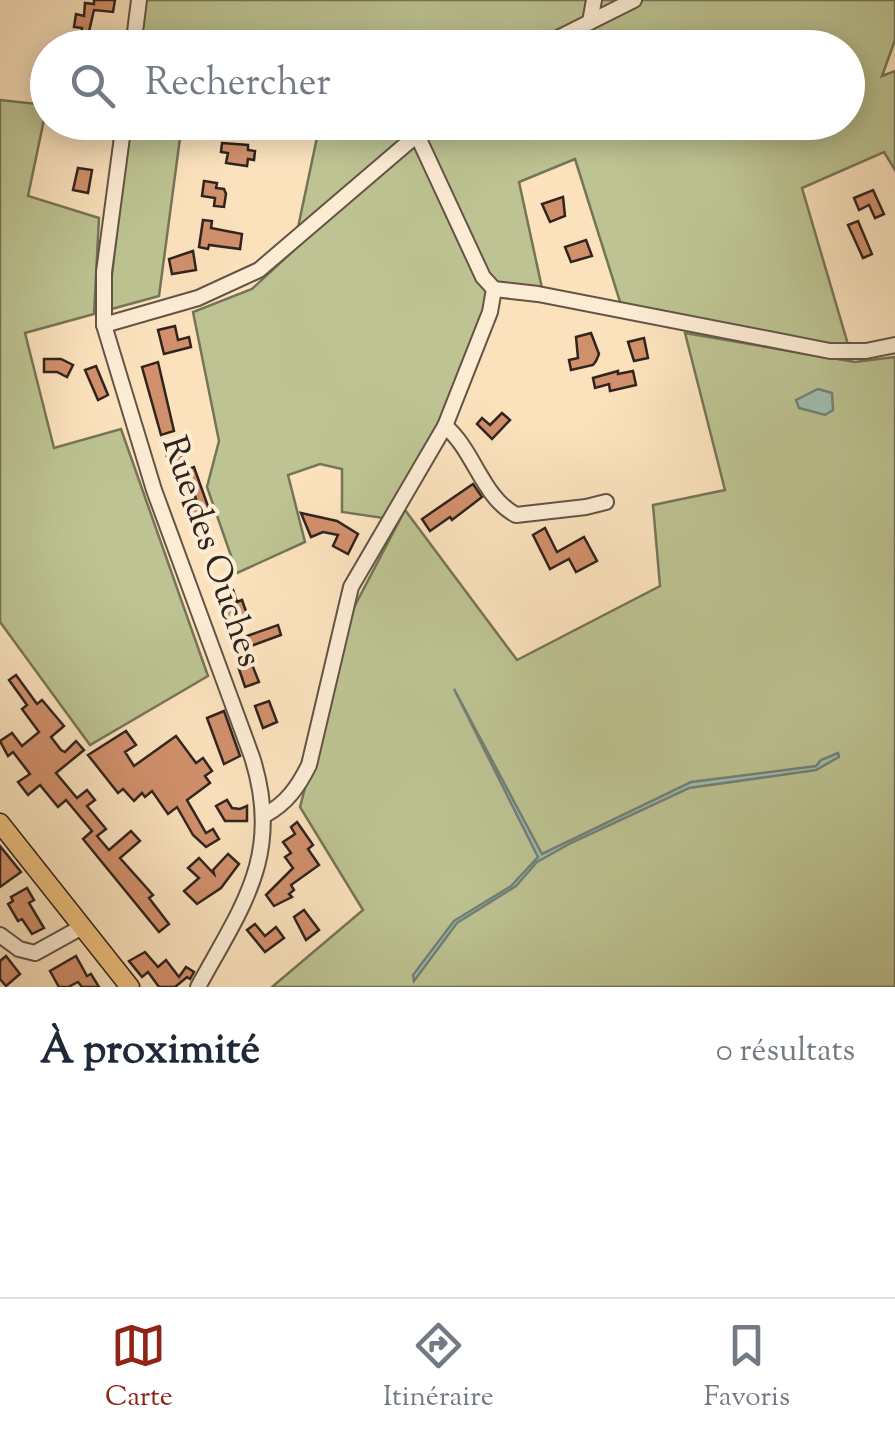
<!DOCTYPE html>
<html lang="fr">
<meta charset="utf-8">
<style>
:root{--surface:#fff;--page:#f2f2f3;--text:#1f2937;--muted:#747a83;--line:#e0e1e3;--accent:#8f2418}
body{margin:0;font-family:"Sorts Mill Goudy",serif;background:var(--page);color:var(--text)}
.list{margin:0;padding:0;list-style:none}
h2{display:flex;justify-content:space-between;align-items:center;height:130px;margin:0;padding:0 40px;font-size:42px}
h2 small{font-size:32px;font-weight:400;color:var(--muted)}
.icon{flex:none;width:55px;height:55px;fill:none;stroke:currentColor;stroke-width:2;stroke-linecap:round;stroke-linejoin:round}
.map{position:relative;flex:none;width:895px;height:987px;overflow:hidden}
.search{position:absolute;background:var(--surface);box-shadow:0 5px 25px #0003;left:30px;right:30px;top:30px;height:110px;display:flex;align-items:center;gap:25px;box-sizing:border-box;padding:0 35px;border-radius:55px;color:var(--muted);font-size:38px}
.sheet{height:310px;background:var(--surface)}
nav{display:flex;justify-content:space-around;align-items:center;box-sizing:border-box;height:140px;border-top:2px solid var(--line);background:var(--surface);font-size:28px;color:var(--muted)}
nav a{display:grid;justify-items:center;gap:5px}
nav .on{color:var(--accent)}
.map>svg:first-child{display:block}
.green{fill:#bdc392;stroke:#767458;stroke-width:2.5}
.water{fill:#9fbeb2;stroke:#738077;stroke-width:2.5}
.building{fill:#d1906c;stroke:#30241e;stroke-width:2.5}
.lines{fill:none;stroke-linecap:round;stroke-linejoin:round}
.minor-casing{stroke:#635446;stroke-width:18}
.major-casing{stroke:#30241e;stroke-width:21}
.minor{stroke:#fcecd4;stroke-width:14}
.major{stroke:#eec17e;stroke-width:18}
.labels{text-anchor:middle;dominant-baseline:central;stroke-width:8;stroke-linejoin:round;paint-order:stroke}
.street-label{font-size:35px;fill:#30241e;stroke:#fcecd4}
</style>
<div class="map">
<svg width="895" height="987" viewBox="0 0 895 987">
<rect width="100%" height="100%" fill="#fbe2bd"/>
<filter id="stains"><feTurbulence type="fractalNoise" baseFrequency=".002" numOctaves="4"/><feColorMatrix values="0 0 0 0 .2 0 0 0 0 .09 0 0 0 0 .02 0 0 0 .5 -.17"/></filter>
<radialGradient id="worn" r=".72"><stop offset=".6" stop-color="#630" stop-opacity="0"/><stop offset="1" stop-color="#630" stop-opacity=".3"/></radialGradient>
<g class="green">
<polygon points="144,0 895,0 895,40 882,76 895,71 895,170 884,152 802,188 849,348 621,305 575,159 519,182 542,288 492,298 446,417 383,518 342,512 342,469 320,464 288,475 305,542 237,573 207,487 219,441 193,312 252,289 293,251 319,128 290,123 848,122 848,48 138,48"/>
<polygon points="0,100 47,105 28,196 99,218 94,314 25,333 54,448 121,429 208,676 90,745 0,622"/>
<polygon points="129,123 182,123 159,296 108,310"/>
<polygon points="685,333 855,362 895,357 895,987 272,987 363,910 300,807 351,613 405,510 517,660 660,586 653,505 725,490"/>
</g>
<g class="water">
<polygon points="818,389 832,393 833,410 825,415 799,408 796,400"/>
<polygon points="454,689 542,854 691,782 816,766 821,760 838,753 839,757 816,770 689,788 571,843 537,862 516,886 457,923 414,981 413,975 454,921 511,886 538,857"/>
</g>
<g class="building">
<polygon points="94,0 115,0 113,12 94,10 87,40 81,39 82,28 74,27 76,14 84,16 85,3 94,4"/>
<polygon points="222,143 248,145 248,150 255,151 254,160 248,159 247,166 226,163 228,153 221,152"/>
<polygon points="78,168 92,170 88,193 73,190"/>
<polygon points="204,181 217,183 216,188 224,189 226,194 224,207 214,206 215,198 202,196"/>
<polygon points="873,190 884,214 875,218 869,205 859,210 854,198"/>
<polygon points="563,197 565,216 550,222 542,204"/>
<polygon points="203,220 212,221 211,228 242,234 240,249 209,245 208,249 199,247"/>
<polygon points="858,221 872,254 863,258 848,225"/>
<polygon points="586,240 592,256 571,262 565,247"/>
<polygon points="193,251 196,270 172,274 169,259"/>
<polygon points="175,326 178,340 189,337 191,347 164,354 158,330"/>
<polygon points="591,333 599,354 596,361 593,365 571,370 569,360 578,358 576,337"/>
<polygon points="644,338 648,358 634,361 628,342"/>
<polygon points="44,359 61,359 73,365 67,377 57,372 44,372"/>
<polygon points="158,362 174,431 161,435 142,367"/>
<polygon points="96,366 108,395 98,400 85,370"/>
<polygon points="618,371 618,374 633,371 636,385 610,391 609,384 595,388 593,378"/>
<polygon points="502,413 510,420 492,439 477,424 482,418 490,425"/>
<polygon points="179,446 186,470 194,467 210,512 201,515 203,520 190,524 183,503 196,499 190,483 188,484 184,472 173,475 165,451"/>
<polygon points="473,484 482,497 452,520 450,517 430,531 422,519"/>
<polygon points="301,513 337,521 358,534 348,554 333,546 338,535 323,532 311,537"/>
<polygon points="545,528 557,552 584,537 597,561 576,572 569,559 550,569 533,535"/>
<polygon points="233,590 237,602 242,600 248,617 227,625 215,596"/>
<polygon points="278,625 281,635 251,646 247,636"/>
<polygon points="251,662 259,682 245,687 238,666"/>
<polygon points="16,675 37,704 42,700 64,726 51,737 61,750 65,752 76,741 84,750 56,773 77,798 87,790 95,800 87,806 106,829 97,836 109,850 131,831 140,841 120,858 153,895 149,898 169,924 159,932 83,839 92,831 66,800 58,807 40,785 28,795 18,782 30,774 13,752 8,756 0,741 12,733 22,746 39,732 22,709 27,705 9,680"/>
<polygon points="269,701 277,722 263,728 255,706"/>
<polygon points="224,711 240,756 224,764 207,718"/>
<polygon points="126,731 136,745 125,752 134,766 176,736 196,763 203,758 212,771 205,776 210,783 187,800 206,833 213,829 219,839 206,847 193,835 177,807 168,814 152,791 145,797 142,793 134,801 123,789 118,793 88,755"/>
<polygon points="227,800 232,808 240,809 247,806 247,821 225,821 216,806"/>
<polygon points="297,822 313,845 308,849 319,865 291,885 294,890 289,894 292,897 274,906 266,895 293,868 285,857 291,853 283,842 295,834 291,827"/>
<polygon points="0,846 21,872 0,887"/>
<polygon points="228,854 239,864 221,888 197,904 184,891 199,878 188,868 199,858 214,874 213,870"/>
<polygon points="27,888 34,900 29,903 44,928 32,934 22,919 18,921 8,904 13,901 11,897"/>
<polygon points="304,910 319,930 306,940 294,917"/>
<polygon points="255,924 265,936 276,927 284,938 265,952 247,930"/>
<polygon points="145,952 158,967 166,960 179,977 186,967 194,972 190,979 187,977 175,987 159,987 148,972 142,977 129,961"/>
<polygon points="6,956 20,974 6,986 0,979 0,961"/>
<polygon points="76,956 87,976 91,974 99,987 82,987 78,982 68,987 59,987 50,971"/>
</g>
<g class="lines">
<defs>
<g id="minor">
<polyline points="590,22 594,0"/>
<polyline points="133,48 139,0"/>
<polyline points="538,48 634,0"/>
<path d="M124 122 104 272V325L154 490 252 757C283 854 243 905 198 987"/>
<polyline points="418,137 483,277 494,289 538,294 830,351 866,351 895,345"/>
<polyline points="104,325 198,298 259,270 432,122"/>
<path d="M445 426C474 450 482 497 516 515L586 507 606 502"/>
<path d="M265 815C287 803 298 787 309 765L351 587 445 426 490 312 494 289"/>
<polyline points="0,935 19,949 35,953 82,927"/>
</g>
<polyline id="major" points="0,823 130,987"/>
</defs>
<use href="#minor" class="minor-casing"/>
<use href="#major" class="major-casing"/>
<use href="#minor" class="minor"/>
<use href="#major" class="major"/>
</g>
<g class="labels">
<g class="street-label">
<text transform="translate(210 552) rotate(71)">Rue des Ouches</text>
</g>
</g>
<rect width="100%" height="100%" filter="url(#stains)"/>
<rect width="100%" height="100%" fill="url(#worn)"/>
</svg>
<div class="search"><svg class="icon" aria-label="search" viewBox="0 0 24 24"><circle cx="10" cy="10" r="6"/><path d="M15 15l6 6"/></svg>Rechercher</div>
</div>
<section class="sheet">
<h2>À proximité<small>0 résultats</small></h2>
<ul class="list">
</ul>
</section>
<nav>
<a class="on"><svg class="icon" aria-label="map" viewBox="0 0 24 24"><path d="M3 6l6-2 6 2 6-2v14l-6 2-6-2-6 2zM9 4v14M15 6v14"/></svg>Carte</a>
<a><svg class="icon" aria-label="directions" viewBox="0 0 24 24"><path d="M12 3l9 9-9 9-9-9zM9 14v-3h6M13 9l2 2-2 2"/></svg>Itinéraire</a>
<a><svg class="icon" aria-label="saved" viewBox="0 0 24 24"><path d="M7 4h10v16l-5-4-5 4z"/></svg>Favoris</a>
</nav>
